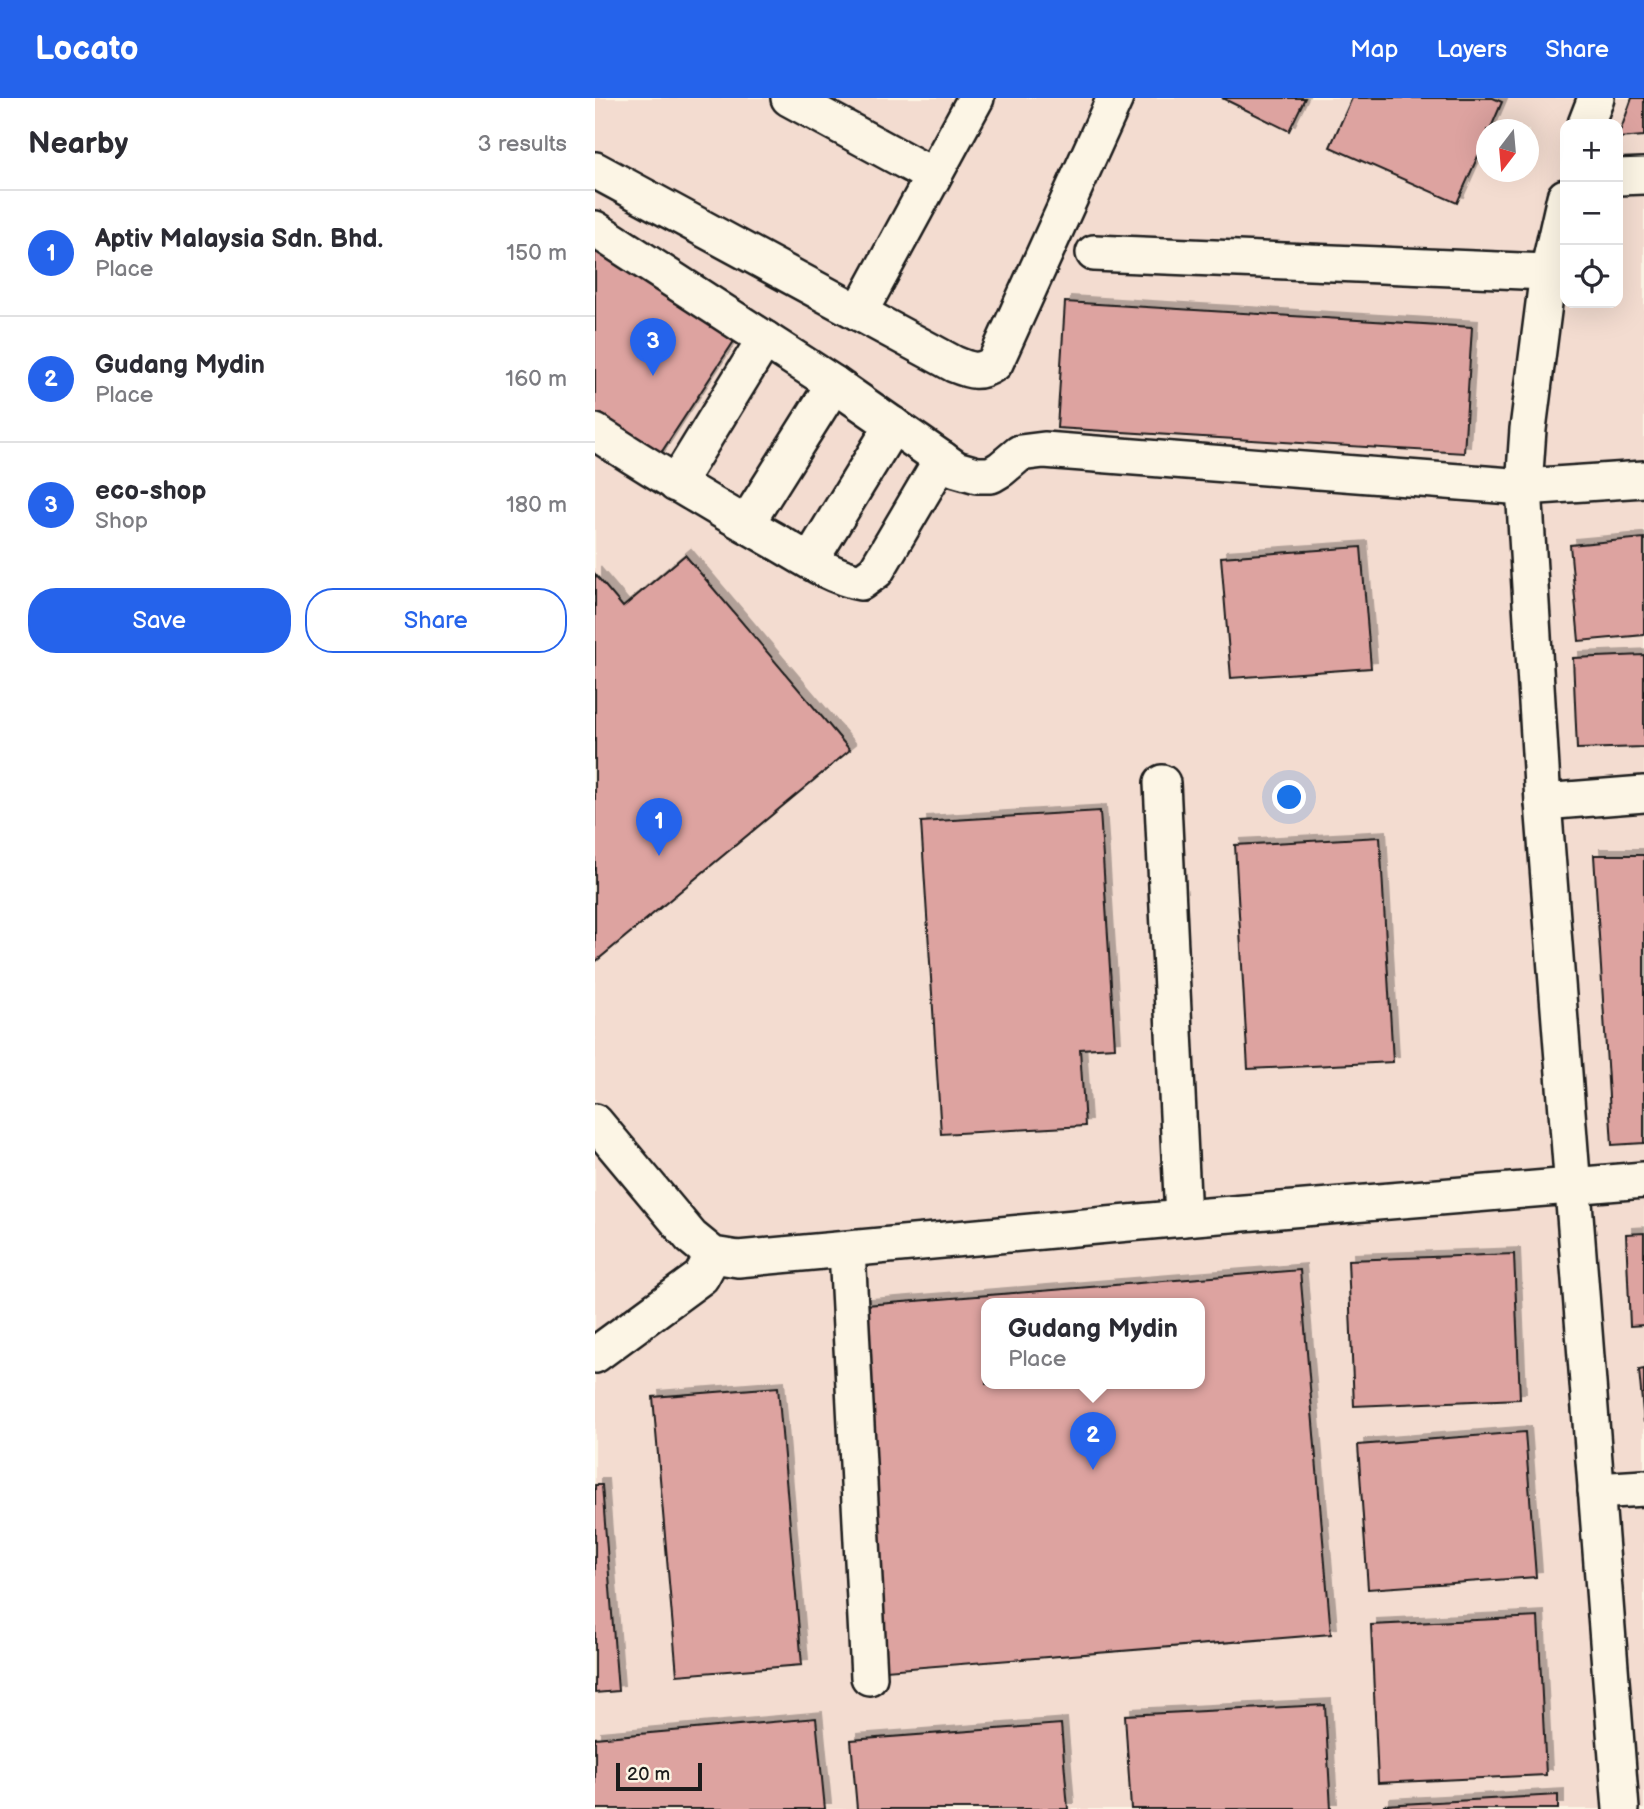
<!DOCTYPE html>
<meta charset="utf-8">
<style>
:root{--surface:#fff;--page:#f7f7f7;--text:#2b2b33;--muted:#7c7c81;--line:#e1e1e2;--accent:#2563eb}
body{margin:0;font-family:"Balsamiq Sans",sans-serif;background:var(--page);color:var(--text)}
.controls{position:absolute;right:21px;top:21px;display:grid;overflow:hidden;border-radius:14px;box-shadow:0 7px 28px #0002}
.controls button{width:63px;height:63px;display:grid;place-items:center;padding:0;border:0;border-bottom:2px solid var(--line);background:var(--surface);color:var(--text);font:35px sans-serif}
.compass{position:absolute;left:881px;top:21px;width:63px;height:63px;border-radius:50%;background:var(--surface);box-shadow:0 7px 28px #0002;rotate:196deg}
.scale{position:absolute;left:21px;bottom:18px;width:86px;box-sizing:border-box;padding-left:7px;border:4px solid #1c1c1c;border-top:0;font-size:19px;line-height:24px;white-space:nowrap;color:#1c1c1c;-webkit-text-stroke:5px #fcf5e5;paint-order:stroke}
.you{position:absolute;left:695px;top:700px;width:24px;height:24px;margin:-18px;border:5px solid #fff;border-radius:50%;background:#1a73e8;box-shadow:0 0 0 10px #1a73e833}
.badge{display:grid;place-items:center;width:46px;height:46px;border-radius:50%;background:var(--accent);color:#fff;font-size:23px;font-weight:700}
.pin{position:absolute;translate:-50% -58px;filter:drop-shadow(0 2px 4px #0008)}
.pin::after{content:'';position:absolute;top:37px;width:24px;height:21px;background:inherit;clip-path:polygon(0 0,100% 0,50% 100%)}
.popup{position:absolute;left:386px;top:1200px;width:224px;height:91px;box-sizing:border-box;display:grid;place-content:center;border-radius:14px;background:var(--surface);filter:drop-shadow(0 2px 5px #0005);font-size:23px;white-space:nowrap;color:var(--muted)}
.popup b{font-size:26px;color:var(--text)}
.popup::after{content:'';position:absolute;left:50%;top:100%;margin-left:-14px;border:14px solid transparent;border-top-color:var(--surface)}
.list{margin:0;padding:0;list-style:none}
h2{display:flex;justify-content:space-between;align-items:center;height:91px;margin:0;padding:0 28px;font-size:30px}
h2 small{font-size:23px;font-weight:400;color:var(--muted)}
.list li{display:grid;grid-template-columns:46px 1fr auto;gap:21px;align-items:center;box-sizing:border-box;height:126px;padding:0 28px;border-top:2px solid var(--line)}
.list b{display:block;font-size:26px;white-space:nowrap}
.list p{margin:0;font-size:23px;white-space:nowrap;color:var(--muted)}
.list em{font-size:23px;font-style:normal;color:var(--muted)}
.actions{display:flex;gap:14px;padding:21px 28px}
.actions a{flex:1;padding:16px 0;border:2px solid var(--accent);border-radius:28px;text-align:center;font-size:24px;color:var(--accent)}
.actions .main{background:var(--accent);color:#fff}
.icon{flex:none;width:38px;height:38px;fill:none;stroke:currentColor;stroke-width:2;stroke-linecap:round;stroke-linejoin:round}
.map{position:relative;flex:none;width:1049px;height:1711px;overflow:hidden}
header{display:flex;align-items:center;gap:42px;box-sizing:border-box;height:98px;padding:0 35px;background:var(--accent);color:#fff}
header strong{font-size:33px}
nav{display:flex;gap:38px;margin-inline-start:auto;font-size:24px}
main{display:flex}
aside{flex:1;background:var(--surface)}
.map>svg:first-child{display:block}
.built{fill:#f3dcd0;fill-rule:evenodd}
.building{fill:#dda3a0;stroke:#1c1c1c;stroke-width:2;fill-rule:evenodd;filter:url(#shadow)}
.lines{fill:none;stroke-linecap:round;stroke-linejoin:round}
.minor-casing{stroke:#1c1c1c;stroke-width:40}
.minor{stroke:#fcf5e5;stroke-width:35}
</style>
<header>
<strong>Locato</strong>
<nav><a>Map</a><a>Layers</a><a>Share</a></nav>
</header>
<main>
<aside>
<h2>Nearby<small>3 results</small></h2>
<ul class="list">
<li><span class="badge">1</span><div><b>Aptiv Malaysia Sdn. Bhd.</b><p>Place</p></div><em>150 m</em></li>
<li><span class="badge">2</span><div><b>Gudang Mydin</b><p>Place</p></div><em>160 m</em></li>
<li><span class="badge">3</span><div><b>eco-shop</b><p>Shop</p></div><em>180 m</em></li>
</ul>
<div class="actions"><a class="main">Save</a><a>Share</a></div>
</aside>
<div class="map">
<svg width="1049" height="1711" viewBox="0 0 1049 1711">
<defs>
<filter id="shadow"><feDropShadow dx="6" dy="-6" stdDeviation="0" flood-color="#0004"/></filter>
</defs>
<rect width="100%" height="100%" fill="#fcf5e5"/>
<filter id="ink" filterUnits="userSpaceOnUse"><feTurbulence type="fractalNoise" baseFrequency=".0143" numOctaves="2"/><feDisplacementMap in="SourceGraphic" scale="14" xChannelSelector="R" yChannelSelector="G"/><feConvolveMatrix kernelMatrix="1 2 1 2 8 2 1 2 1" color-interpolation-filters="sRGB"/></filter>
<g filter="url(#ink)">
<path class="built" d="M0 0H1049V1711H0ZM970 26H1023V205H970ZM892 32H934V74H892ZM391 1206H605V1286H391Z"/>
<g class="building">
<polygon points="627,0 710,0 694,33"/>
<polygon points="757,0 898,0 907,4 895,32 892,32 892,38 862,105 735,49"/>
<polygon points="1037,0 1049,0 1049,38 1023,40"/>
<polygon points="0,141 145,234 62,361 0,321"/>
<polygon points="470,204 877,229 869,355 462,330"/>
<polygon points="1049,440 1049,537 984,543 975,447"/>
<polygon points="766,449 776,570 636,580 626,459"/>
<polygon points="90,457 255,652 0,864 0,476 28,509"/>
<polygon points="1049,557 1049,649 982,651 978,560"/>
<polygon points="505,713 520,949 485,951 490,1028 346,1036 326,724"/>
<polygon points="785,739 798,964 653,971 640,747"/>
<polygon points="999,757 1049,757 1049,1045 1017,1047"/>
<polygon points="1049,1135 1049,1227 1035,1228 1031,1136"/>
<polygon points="919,1156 925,1301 759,1308 753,1162"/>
<path d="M705 1172 736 1536 291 1572 259 1208ZM391 1206H605V1286H391Z"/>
<polygon points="1049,1271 1049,1325 1044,1272"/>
<polygon points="183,1289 207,1567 82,1577 58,1299"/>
<polygon points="930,1334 941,1479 773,1491 763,1347"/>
<polygon points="0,1387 7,1387 23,1593 0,1595"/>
<polygon points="943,1519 951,1677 783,1685 776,1527"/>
<polygon points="730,1607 736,1711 536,1711 530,1617"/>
<polygon points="221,1620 230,1711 0,1711 0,1640"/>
<polygon points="466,1626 473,1711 262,1711 256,1642"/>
<polygon points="963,1697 963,1711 789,1711 789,1707"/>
</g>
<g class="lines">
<defs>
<g id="minor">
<polyline points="194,0 338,78"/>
<polyline points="991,26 1001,0"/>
<path d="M0 72 359 266C376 273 384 276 400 265L520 0"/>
<polyline points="1023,79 1049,78"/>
<polyline points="970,99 953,174 933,331 929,389 948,704 1026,1711"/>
<polyline points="0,131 239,286 361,371 382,377 396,377 406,371 425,355 449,352 929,389 1049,381"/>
<polyline points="499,155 953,174"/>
<polyline points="264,215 381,0"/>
<path d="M0 334C57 371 115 406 175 440 204 456 234 478 266 484L281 473 347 361"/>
<polyline points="81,386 170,241"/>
<polyline points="151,426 239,286"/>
<polyline points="215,463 298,327"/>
<polyline points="567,685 588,1120"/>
<polyline points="948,704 1049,696"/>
<polyline points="0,1024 96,1139 118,1157 143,1161 588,1120 1049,1082"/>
<polyline points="252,1152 274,1579"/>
<polyline points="0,1257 106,1179 118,1157"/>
<polyline points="1001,1393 1049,1390"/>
</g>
</defs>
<use href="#minor" class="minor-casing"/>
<use href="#minor" class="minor"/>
</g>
</g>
</svg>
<div class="controls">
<button>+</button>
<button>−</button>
<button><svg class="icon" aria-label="locate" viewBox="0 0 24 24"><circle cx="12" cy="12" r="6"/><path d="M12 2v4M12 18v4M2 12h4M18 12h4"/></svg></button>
</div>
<svg class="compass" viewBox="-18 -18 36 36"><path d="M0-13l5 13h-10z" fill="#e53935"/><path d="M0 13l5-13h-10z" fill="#7c7c81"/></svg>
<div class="scale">20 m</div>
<div class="you"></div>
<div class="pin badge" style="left:64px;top:758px">1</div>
<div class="pin badge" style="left:498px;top:1372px">2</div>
<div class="popup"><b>Gudang Mydin</b>Place</div>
<div class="pin badge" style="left:58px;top:278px">3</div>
</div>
</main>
